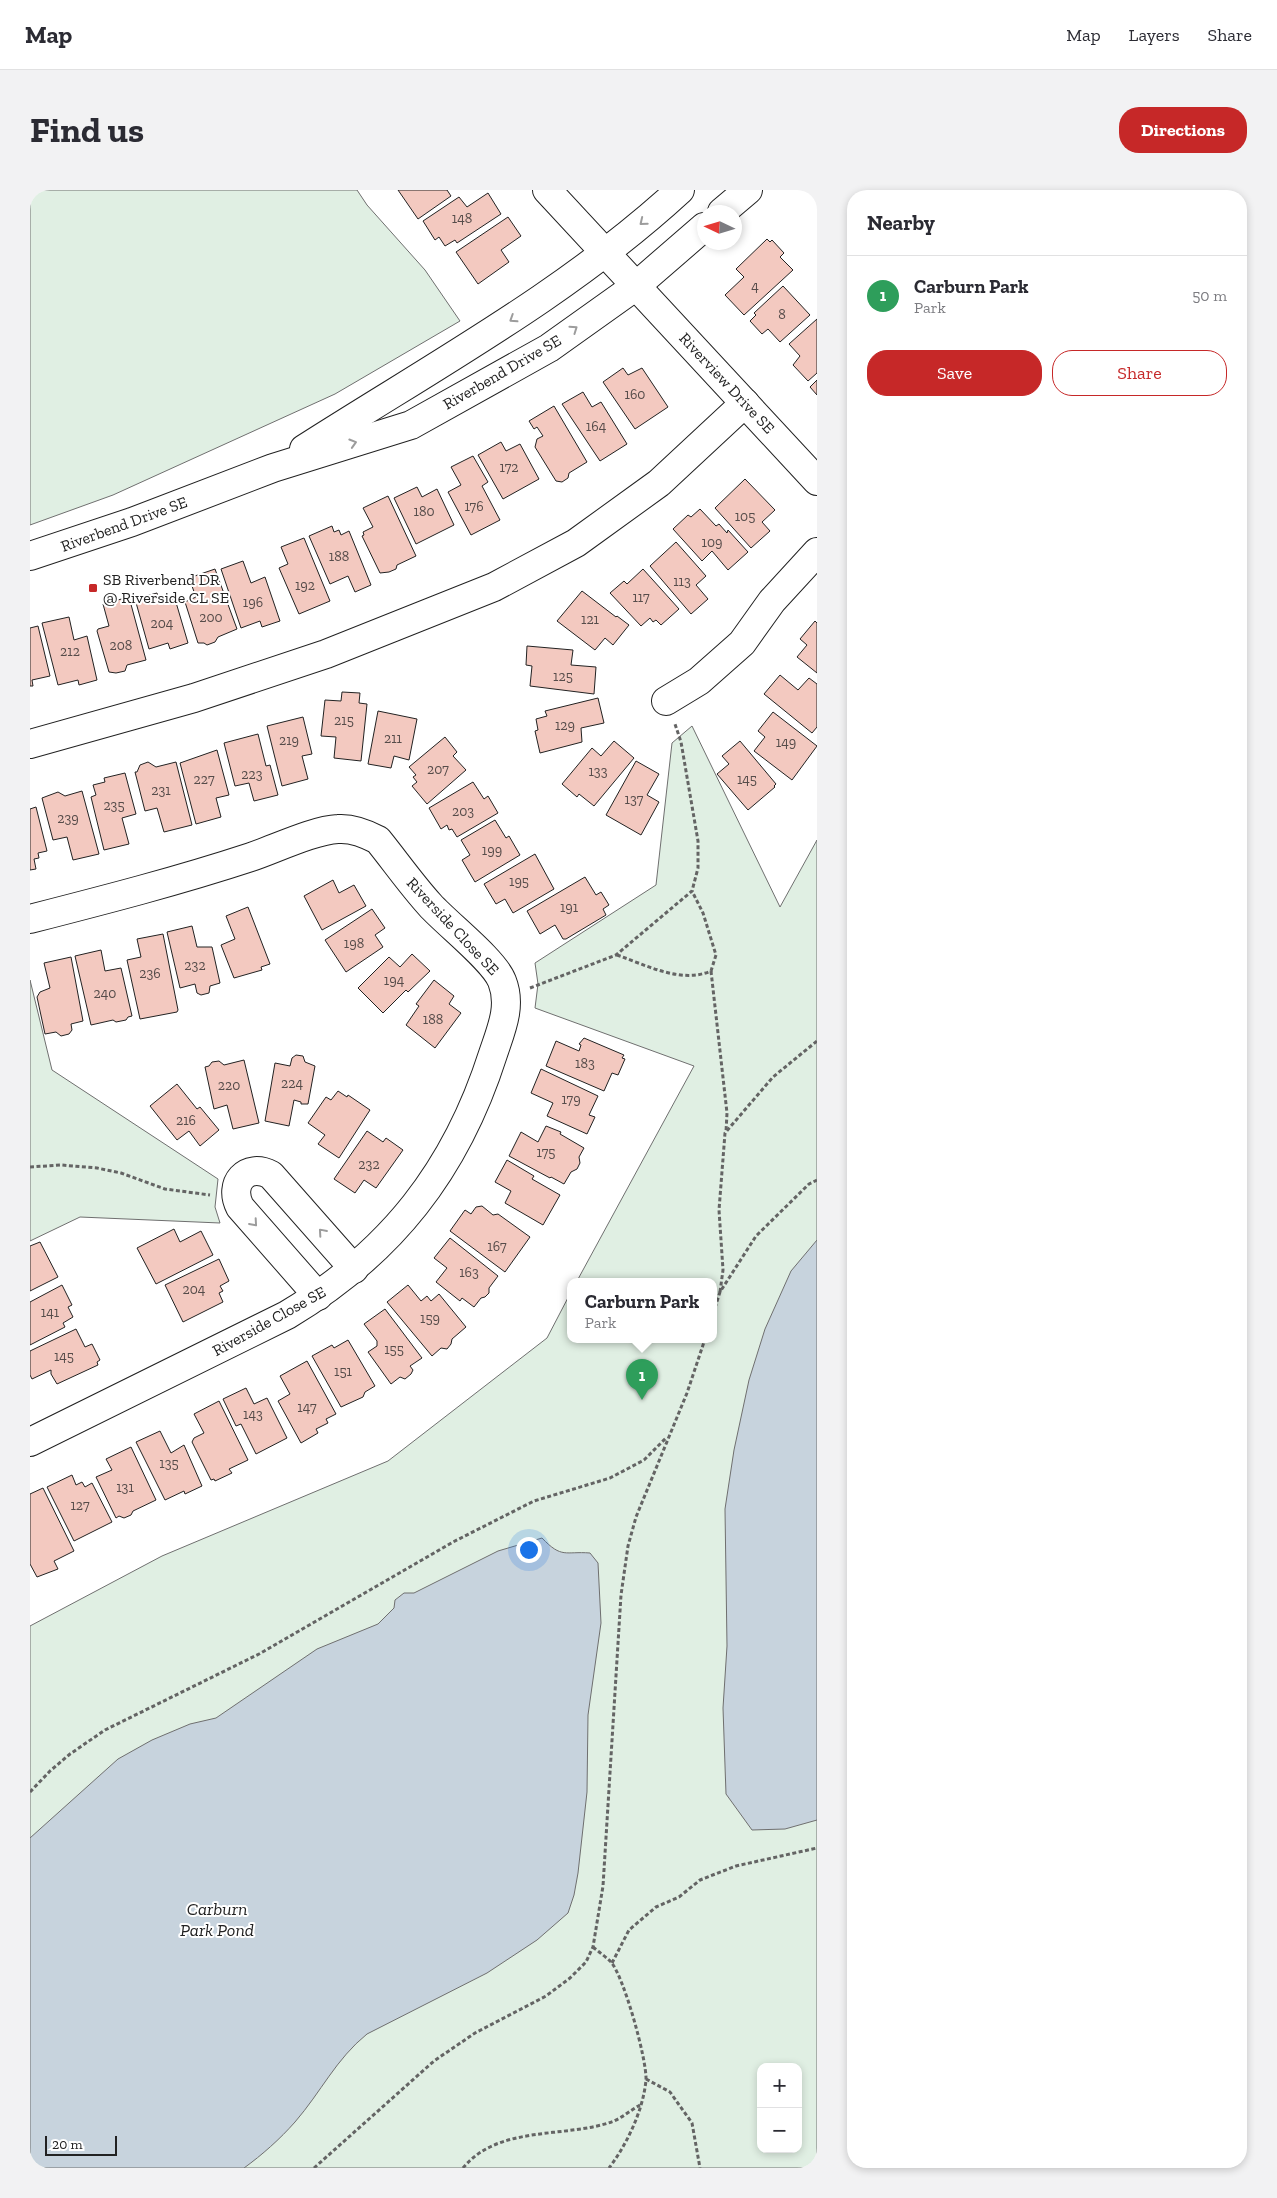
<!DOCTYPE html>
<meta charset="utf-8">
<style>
:root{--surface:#fff;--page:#f2f2f3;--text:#2b2b33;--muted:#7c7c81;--line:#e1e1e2;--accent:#c62828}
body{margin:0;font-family:"Zilla Slab",serif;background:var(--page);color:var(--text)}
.controls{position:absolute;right:15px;bottom:15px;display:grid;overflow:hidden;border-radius:10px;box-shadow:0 2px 8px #0003}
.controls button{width:45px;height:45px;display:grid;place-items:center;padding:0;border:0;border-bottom:1px solid var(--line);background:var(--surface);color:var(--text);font:25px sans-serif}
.compass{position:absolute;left:667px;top:15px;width:45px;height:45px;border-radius:50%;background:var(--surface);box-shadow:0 2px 8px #0003;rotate:274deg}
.scale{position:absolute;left:15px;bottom:12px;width:72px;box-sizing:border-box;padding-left:5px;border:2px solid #222;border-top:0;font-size:14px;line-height:18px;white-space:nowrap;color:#222;-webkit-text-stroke:4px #fff;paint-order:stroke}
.you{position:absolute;left:498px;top:1359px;width:18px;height:18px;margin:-12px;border:4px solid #fff;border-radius:50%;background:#1a73e8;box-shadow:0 0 0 8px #1a73e833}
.badge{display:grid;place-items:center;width:32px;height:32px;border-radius:50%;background:var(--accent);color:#fff;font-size:16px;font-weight:700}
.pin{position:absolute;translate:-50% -41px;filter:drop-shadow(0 1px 2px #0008)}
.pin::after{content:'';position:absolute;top:26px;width:18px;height:15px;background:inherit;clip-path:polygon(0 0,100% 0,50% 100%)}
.popup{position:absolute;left:537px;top:1088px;width:150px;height:65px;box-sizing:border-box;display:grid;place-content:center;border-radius:10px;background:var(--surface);filter:drop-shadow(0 1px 4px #0005);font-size:16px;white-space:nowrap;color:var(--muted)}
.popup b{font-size:19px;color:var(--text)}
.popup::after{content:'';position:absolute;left:50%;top:100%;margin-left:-10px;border:10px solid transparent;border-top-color:var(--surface)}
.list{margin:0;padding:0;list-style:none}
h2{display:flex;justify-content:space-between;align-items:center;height:65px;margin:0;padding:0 20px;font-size:21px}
h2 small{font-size:16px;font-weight:400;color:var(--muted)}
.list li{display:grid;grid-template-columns:32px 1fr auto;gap:15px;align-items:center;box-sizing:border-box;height:80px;padding:0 20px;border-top:1px solid var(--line)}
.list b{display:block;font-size:19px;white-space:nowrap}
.list p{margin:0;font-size:16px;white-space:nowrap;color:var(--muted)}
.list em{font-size:16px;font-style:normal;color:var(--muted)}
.actions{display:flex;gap:10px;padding:15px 20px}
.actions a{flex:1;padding:11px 0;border:1px solid var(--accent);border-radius:20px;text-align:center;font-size:18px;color:var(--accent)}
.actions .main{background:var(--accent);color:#fff}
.map{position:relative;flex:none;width:787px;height:1978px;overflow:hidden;border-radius:20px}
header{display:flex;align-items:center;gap:30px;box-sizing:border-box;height:70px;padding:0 25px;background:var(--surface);border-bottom:1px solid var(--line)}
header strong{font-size:24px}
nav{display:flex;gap:28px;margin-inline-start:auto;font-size:18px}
.intro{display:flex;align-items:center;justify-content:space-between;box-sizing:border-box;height:120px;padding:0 30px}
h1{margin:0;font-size:35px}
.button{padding:12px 22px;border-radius:20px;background:var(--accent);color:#fff;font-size:18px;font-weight:700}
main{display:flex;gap:30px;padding:0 30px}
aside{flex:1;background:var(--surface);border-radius:20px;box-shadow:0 2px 8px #0003}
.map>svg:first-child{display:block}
.green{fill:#e0efe3;stroke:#6f6f6f;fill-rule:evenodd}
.water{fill:#c7d3dd;stroke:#6f6f6f}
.building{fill:#f3c9c0;stroke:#222}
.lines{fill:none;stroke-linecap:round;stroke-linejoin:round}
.minor-casing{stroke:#222;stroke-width:30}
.path{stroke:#646464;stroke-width:3;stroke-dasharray:4 2.5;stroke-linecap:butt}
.minor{stroke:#fff;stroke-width:28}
.oneway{stroke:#9c9c9c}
.poi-dot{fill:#c62828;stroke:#fff;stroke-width:2}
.labels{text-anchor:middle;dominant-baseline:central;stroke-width:4;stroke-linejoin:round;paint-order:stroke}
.number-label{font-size:14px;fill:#564c4a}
.street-label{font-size:16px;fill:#222;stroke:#fff}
.poi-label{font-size:16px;fill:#222;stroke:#fff;text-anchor:start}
.water-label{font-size:18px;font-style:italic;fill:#222;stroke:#fff}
</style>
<header>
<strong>Map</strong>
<nav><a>Map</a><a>Layers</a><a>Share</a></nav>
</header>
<div class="intro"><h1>Find us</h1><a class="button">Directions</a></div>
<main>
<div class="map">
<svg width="787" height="1978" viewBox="0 0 787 1978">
<rect width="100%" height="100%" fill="#fff"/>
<g class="green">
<polygon points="0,0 327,0 337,15 395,80 430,131 305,204 83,305 0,335"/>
<path d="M662 536 750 717 787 650V1978H0V1436L132 1366 358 1271 517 1148 541 1102V1149H683V1091H547L664 876 505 818 508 794 505 773 626 695 642 553ZM731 1877H768V1959H731Z"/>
<polygon points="0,790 22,880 188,989 185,1017 190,1033 50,1027 0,1051"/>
</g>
<g class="water">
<polygon points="787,1050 787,1630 755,1639 722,1640 696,1604 693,1518 697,1456 695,1319 704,1260 719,1190 735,1139 761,1081"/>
<path d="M512 1348C532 1369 535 1361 560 1363L568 1373 571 1433 558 1525 557 1602 548 1683 544 1705 538 1723 507 1750 457 1783 337 1844C306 1869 291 1902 265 1932 250 1949 232 1965 214 1978H0V1648L88 1569 122 1550 160 1534 186 1528 287 1459 348 1434 364 1418 365 1410 374 1403H384L468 1361Z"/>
</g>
<g class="building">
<polygon points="368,0 417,0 421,6 388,29"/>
<polygon points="458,3 471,24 427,53 425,50 415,56 409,47 405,50 393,31 429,7 437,17"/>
<polygon points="478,27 491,46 471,60 479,72 448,94 426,62"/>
<polygon points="737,49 740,52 742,50 754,63 750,67 763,80 714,125 695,105 714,87 706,79"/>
<polygon points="753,96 780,125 750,152 738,139 732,144 720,131 726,125 724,123"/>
<polygon points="787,129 787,183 778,191 763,175 770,166 759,154"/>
<polygon points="593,178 598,185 612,178 638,217 605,239 573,192"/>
<polygon points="787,190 787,205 780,197"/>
<polygon points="553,202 562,217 571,212 597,254 570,271 532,214"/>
<polygon points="524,216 557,272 539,283 538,288 532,292 526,291 505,257 507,249 513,246 507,237 504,239 499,231"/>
<polygon points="471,252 476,261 490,254 509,289 473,309 448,265"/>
<polygon points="443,266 458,292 452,296 470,330 441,345 418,302 431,295 421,277"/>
<polygon points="715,289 745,320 732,332 740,341 721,358 685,318"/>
<polygon points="387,297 392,307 407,299 424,335 386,354 364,308"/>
<polygon points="358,306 386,366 367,375 366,379 359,382 350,383 332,346 334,345 333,342 343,337 333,318"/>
<polygon points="670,319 686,336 689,334 697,343 698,340 718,362 698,380 682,361 672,371 643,339 658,325 661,327"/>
<polygon points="302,336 304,342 309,340 311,345 319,341 341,395 325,402 318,386 300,394 279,346"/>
<polygon points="274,348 300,411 269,424 249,378 258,374 251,357"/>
<polygon points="646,352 676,386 666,395 678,409 661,424 620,376"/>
<polygon points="213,371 221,393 235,387 250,431 232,437 230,431 211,438 191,379"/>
<polygon points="185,379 207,439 188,447 185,452 177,455 174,453 168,453 155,412 166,407 159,388"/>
<polygon points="613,379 649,419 631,435 626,430 623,432 620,428 611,436 580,403 594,391 597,394"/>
<polygon points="552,401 586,427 587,426 599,435 583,455 575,448 565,460 527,431"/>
<polygon points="127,403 129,410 135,408 136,412 145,409 158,453 140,459 138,453 119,459 105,409"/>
<polygon points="99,407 116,470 97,475 95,481 86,483 79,482 67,441 68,439 79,436 73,414"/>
<polygon points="39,427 44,450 57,446 67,490 49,495 48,490 28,495 12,433"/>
<polygon points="785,431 787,433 787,483 767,467 777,455 770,449"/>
<polygon points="8,436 20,486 2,490 3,496 0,496 0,438"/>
<polygon points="497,456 543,460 541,475 566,477 564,504 500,496 502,476 496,475"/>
<polygon points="750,485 768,500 779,488 787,494 787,537 782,543 734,504"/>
<polygon points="312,502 330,503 329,513 337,514 331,571 304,568 306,547 291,546 295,510 311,511"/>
<polygon points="568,508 574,533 551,538 552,552 510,563 505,541 508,540 506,529 517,526 515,521"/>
<polygon points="348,521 387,529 379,570 364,566 361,578 338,574"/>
<polygon points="743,522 787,556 762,590 724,561 735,547 728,541"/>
<polygon points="273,527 282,564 272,566 278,589 252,596 237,536"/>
<polygon points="228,544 236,576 240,575 248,605 224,611 219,593 205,596 194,553"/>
<polygon points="415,547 427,562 423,566 436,580 397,614 382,596 387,592 383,587 386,585 379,577"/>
<polygon points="584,551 604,568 564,616 549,604 547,607 532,594 562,558 571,566"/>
<polygon points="710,551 746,594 744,596 745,597 718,620 687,584 699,574 692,566"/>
<polygon points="187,560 199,605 186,608 191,627 166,634 150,573"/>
<polygon points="606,571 629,584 617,605 629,612 611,645 576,625"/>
<polygon points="118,572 126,577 146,572 162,635 134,642 127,618 115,621 105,582 107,582 110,575"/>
<polygon points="95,583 106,624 92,628 99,654 74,660 61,607 66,605 63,595 75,592 74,588"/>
<polygon points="443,592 454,609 458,606 468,623 427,647 422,639 419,640 417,635 411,639 399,618"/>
<polygon points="52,601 69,664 43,670 37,647 23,650 12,608 28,602 35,606"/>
<polygon points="6,617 17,661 8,663 9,668 4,669 6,679 0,680 0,619"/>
<polygon points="465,630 476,648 479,646 490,665 445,692 432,670 440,665 431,650"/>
<polygon points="505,664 524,699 483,723 475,709 466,714 454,694"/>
<polygon points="555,687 566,705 571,702 579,715 573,719 576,725 536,749 533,749 525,735 510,744 497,721"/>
<polygon points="303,690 309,703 324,695 336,716 292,740 274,706"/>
<polygon points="218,717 240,774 231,777 232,780 204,788 191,755 205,749 196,726"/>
<polygon points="342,719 355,738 345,745 353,757 316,782 295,750"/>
<polygon points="162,736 167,757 182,757 190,793 180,796 179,803 171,805 167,803 165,794 150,798 137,742"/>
<polygon points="133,744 148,820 147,822 110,829 97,770 111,767 107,749"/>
<polygon points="71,760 75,781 91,778 102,826 98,827 96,830 86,832 83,830 61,835 45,766"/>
<polygon points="382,764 400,781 378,802 376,800 353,823 328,798 359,767 370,777"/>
<polygon points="41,767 53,831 41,834 42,840 39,844 31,846 26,842 15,844 7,807 10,802 20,798 14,773"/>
<polygon points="404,790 424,806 419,814 431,823 405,858 376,835 389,816 386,814"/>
<polygon points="554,848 594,865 592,868 595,869 588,885 582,883 574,901 516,876 526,851 549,861 551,855 549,854"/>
<polygon points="266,865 273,866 275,872 285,876 278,914 271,914 271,912 264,910 259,936 235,931 245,873 260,876 262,868"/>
<polygon points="214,870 229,933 203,939 197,915 184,919 175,877 179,876 182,872 189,871 194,875"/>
<polygon points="511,879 568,906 559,925 565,927 557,944 517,926 523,913 501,903"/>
<polygon points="147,894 167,919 170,917 189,940 170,956 159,941 147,950 120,916"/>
<polygon points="308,901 317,907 318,905 340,920 309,968 288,954 295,945 278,933 296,907 301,910"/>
<polygon points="516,936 531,942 530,944 554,958 549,967 550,973 547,979 541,982 534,994 521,987 520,988 479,966 491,942 508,952"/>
<polygon points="337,941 353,952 356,948 373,960 346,998 334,990 325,1003 304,989"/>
<polygon points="477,970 504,986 502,989 530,1005 513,1035 475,1013 481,1001 465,992"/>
<polygon points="452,1016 463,1025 468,1024 500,1047 475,1082 420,1041 435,1020 441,1024 446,1017"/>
<polygon points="144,1039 150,1052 171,1041 183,1065 126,1094 107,1058"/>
<polygon points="420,1048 468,1086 459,1098 459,1103 455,1107 451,1108 444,1117 432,1108 430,1111 406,1092 417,1078 404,1068"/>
<polygon points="10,1052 28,1087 0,1101 0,1056"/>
<polygon points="189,1069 199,1091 190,1096 193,1101 189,1103 193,1112 153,1132 135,1095"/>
<polygon points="32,1095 42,1115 38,1117 43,1127 33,1133 35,1137 0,1155 0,1112"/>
<polygon points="378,1095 391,1111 397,1106 401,1111 409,1104 436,1137 422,1149 421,1154 417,1159 411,1158 402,1166 357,1112"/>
<polygon points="355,1119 392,1168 380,1176 383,1180 381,1184 375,1189 370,1187 361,1194 338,1162 347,1156 347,1151 334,1134"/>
<polygon points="46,1139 55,1157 62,1154 70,1170 67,1172 68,1175 27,1194 21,1184 21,1180 2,1189 0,1185 0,1161"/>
<polygon points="318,1150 345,1196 335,1202 333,1207 311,1217 282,1166 302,1155 304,1158"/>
<polygon points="277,1171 306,1224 296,1229 298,1233 286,1239 288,1243 271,1253 248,1211 260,1204 250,1186"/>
<polygon points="216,1198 224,1214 237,1208 257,1248 226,1264 211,1234 206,1236 193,1209"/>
<polygon points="189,1211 218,1270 199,1279 202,1283 185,1291 184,1289 181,1290 162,1252 164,1248 174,1243 164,1224"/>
<polygon points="130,1241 141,1263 154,1255 172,1296 155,1304 154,1301 135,1310 106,1252"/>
<polygon points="101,1257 126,1310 103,1321 101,1325 94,1328 89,1326 86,1328 66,1287 82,1280 76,1269"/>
<polygon points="42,1285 46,1295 52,1292 55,1297 62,1293 82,1332 44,1351 17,1297"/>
<polygon points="13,1298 44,1361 24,1371 28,1379 7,1387 0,1374 0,1304"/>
</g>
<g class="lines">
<defs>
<g id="minor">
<polyline points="517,0 787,291"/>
<polyline points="692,22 718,0"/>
<path d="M274 259C402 177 537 104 650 0"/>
<polyline points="0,366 102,332 243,278 381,235 519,158 606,96 674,37"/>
<polyline points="636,511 669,491 712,453 742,411 787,362"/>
<polyline points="0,554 164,508 296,464 464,397 546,353 629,293 715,213"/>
<path d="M0 729C74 710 148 691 221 667 245 659 284 640 308 639 322 638 335 643 348 650 365 671 381 694 400 715 417 734 464 770 472 791 482 816 471 840 463 864 426 980 361 1063 257 1125L0 1252"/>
<path d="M288 1106 210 1017C198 994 216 972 241 985L324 1079"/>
</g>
</defs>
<use href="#minor" class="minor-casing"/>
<g class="path">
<path d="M587 765C616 775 651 794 681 781L686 765 673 723 662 701"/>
<polyline points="681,781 697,923 696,942"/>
<polyline points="500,798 586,765 662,701 668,678 668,651 651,552 645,534"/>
<polyline points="0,977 31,975 67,978 91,983 135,999 180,1005"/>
<polyline points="690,1102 693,1080 689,1020 695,943 743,887 787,851"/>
<polyline points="683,1124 690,1102 726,1046 779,994 787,990"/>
<polyline points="0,1602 20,1581 40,1564 75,1540 229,1464 423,1352 504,1311 580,1288 599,1278 614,1270 636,1248"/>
<path d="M563 1757C569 1762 576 1767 581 1772 594 1787 617 1870 616 1890 613 1921 597 1954 579 1978"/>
<polyline points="582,1773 599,1740 626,1717 649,1707 670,1690 706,1676 787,1658"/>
<polyline points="616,1889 640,1902 662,1933 670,1978"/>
<polyline points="284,1978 404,1871 445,1843 516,1806 540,1788 556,1772 563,1757 573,1696 591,1405 598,1356 606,1327 657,1203 675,1149"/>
<path d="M433 1978C469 1934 536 1949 584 1931 593 1927 601 1920 610 1915"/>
</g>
<use href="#minor" class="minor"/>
</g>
<defs><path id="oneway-chevron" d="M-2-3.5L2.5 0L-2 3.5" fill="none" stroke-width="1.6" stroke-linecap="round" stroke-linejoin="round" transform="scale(1.25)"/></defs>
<g class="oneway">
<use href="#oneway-chevron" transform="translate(613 32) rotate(141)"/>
<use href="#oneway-chevron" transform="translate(483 129) rotate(147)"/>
<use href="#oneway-chevron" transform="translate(544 139) rotate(-35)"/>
<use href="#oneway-chevron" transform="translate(323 253) rotate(-17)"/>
<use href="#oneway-chevron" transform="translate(224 1033) rotate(49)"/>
<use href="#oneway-chevron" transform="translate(292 1042) rotate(-131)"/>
</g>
<rect class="poi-dot" x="58" y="393" width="10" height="10" rx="2.5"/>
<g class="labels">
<g class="number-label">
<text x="432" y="28">148</text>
<text x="725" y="96">4</text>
<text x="752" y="124">8</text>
<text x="605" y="204">160</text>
<text x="566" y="236">164</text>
<text x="479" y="277">172</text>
<text x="444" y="316">176</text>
<text x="394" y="321">180</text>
<text x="715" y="326">105</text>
<text x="682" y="352">109</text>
<text x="309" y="366">188</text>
<text x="652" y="391">113</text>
<text x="275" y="395">192</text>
<text x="611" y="407">117</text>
<text x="223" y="412">196</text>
<text x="181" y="427">200</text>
<text x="560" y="429">121</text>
<text x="132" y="433">204</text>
<text x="91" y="455">208</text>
<text x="40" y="461">212</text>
<text x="533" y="486">125</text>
<text x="314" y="530">215</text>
<text x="535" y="535">129</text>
<text x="363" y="548">211</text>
<text x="259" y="550">219</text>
<text x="756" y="552">149</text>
<text x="408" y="579">207</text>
<text x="568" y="581">133</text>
<text x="222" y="584">223</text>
<text x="174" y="589">227</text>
<text x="717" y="589">145</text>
<text x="131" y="600">231</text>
<text x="604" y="609">137</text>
<text x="84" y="615">235</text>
<text x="433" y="621">203</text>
<text x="38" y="628">239</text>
<text x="462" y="660">199</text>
<text x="489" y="691">195</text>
<text x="539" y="717">191</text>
<text x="324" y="753">198</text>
<text x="165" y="775">232</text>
<text x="120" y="783">236</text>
<text x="364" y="790">194</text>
<text x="75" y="803">240</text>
<text x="403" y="829">188</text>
<text x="555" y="873">183</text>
<text x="262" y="893">224</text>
<text x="199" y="895">220</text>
<text x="541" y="909">179</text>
<text x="156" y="930">216</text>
<text x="516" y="962">175</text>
<text x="339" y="974">232</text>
<text x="467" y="1056">167</text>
<text x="439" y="1082">163</text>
<text x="164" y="1099">204</text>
<text x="20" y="1122">141</text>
<text x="400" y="1128">159</text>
<text x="364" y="1159">155</text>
<text x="34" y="1166">145</text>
<text x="313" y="1181">151</text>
<text x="277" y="1217">147</text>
<text x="223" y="1224">143</text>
<text x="139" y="1273">135</text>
<text x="95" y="1297">131</text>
<text x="50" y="1315">127</text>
</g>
<g class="street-label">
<text transform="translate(472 182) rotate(-30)">Riverbend Drive SE</text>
<text transform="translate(697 193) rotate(47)">Riverview Drive SE</text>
<text transform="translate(94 334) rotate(-20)">Riverbend Drive SE</text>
<text transform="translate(423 736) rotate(47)">Riverside Close SE</text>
<text transform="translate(239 1131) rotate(-29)">Riverside Close SE</text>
</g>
<g class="poi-label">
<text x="73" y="389">SB Riverbend DR<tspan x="73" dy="18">@ Riverside CL SE</tspan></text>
</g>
<g class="water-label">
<text x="187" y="1719">Carburn<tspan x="187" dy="21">Park Pond</tspan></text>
</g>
</g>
</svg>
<div class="controls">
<button>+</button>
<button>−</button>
</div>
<svg class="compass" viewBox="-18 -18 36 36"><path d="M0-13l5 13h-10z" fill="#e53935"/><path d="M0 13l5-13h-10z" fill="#7c7c81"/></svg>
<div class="scale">20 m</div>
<div class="you"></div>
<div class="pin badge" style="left:612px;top:1210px;background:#2e9e5b">1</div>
<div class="popup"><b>Carburn Park</b>Park</div>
</div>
<aside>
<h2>Nearby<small></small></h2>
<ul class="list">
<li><span class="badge" style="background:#2e9e5b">1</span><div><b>Carburn Park</b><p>Park</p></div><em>50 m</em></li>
</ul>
<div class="actions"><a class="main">Save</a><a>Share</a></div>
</aside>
</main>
